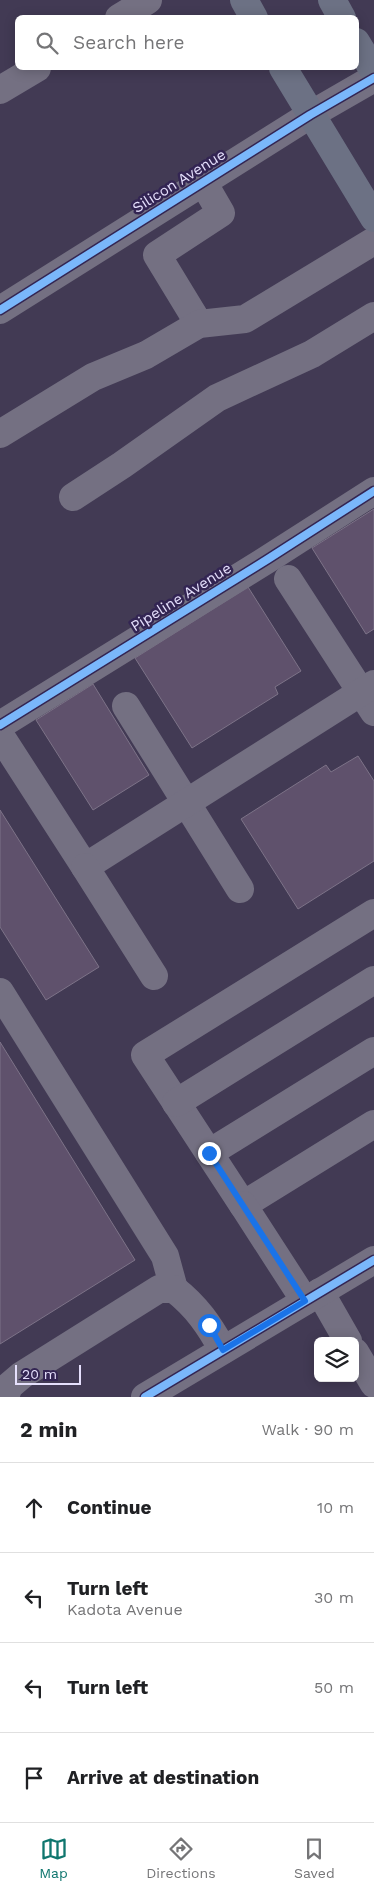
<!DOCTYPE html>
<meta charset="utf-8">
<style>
:root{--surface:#fff;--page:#f2f2f2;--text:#202124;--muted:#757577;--line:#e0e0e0;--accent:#0f766e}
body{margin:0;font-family:"Work Sans",sans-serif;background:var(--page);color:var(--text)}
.controls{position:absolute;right:15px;bottom:15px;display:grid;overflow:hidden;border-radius:8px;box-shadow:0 2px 12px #0003}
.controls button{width:45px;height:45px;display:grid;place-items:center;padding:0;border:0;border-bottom:1px solid var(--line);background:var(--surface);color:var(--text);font:25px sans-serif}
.scale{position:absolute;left:15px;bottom:12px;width:66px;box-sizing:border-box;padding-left:5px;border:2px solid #e5dffc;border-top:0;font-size:14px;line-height:18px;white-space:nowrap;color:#e5dffc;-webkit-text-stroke:4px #332553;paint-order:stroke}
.stop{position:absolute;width:15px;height:15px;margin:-11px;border:4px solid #1a73e8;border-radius:50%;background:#fff}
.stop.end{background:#1a73e8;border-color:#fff;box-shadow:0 1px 5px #0008}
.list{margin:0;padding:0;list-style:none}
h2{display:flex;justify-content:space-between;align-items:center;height:65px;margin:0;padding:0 20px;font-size:21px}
h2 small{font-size:16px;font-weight:400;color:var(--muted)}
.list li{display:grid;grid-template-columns:32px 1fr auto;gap:15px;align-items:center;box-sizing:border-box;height:90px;padding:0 20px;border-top:1px solid var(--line)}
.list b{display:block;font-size:19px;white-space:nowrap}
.list p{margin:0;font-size:16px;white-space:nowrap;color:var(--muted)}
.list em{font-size:16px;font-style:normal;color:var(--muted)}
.icon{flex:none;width:28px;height:28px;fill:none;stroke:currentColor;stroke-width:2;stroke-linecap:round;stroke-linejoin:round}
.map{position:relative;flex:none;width:374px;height:1397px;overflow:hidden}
.search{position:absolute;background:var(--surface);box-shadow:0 2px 12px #0003;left:15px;right:15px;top:15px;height:55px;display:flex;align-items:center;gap:12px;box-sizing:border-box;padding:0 18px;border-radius:8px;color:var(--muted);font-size:19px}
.sheet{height:425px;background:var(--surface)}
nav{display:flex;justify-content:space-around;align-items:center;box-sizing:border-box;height:70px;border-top:1px solid var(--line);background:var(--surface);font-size:14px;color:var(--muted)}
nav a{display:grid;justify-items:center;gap:2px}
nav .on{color:var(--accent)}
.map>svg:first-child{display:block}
.building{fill:#5f516c;stroke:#7d7388}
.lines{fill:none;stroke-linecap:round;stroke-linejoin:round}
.minor{stroke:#747082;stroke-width:28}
.major{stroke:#6c7184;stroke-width:28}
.cycleway-casing{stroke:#332553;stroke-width:11}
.cycleway{stroke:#7ab7fb;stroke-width:8}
.route{stroke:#1a73e8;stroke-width:6}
.labels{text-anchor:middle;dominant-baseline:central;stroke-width:5;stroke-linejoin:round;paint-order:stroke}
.street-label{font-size:15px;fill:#e5dffc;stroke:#332553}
</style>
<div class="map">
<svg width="374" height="1397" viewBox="0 0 374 1397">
<rect width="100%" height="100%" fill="#423a54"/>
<g class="building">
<polygon points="374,509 374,629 366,634 312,548"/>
<polygon points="248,587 301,671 275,687 278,694 192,748 135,658"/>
<polygon points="93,684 149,775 93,810 36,720"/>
<polygon points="358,756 374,781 374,861 298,909 241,819 326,765 331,772"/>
<polygon points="0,810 99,967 46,1000 0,927"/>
<polygon points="0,1042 135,1260 0,1344"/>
</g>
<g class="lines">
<g class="minor">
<polyline points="119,18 148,0"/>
<polyline points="0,90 37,68"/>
<polyline points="0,310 310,115 374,78"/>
<polyline points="199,324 157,255 221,213 203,182"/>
<polyline points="0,434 93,377 146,355 199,324 245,319 374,241"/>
<polyline points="73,497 122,465 217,398 312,354 374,316"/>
<polyline points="288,579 374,712"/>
<polyline points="126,706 240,889"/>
<polyline points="0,725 268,559 374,491"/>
<polyline points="0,735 85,867 374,684"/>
<polyline points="85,867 154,976"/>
<polyline points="374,913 145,1055 243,1205 374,1124"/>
<polyline points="0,992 165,1256 174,1289"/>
<polyline points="176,1103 374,980"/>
<polyline points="209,1153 374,1051"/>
<polyline points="243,1205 305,1301"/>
<polyline points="320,1292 348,1341"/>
<polyline points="355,1352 374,1384"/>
<path d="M5 1397 9 1386 22 1375 159 1289H174C197 1307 209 1325 223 1350"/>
<polyline points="145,1397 374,1260"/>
</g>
<g class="major">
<polyline points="244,0 254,18"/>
<polyline points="332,0 342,18"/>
<polyline points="356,42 374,71"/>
<polyline points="283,68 374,218"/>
</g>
<defs>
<g id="cycleway">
<polyline points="0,310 310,115 374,78"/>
<polyline points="0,725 268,559 374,491"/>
<polyline points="145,1397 374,1260"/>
</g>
</defs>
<use href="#cycleway" class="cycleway-casing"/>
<use href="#cycleway" class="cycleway"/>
</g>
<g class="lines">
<polyline class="route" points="209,1153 305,1301 223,1350 209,1325"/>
</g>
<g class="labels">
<g class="street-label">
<text transform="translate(179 181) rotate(-32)">Silicon Avenue</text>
<text transform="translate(181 597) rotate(-32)">Pipeline Avenue</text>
</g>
</g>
</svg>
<div class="controls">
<button><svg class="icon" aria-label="layers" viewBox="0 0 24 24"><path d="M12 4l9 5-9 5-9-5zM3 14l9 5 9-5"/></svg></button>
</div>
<div class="scale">20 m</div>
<div class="stop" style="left:209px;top:1325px"></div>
<div class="stop end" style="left:209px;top:1153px"></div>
<div class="search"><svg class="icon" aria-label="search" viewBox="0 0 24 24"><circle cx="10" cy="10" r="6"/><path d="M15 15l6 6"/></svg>Search here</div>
</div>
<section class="sheet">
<h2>2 min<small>Walk · 90 m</small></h2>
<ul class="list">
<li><svg class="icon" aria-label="ahead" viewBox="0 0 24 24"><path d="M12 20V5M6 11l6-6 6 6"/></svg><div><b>Continue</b></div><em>10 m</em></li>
<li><svg class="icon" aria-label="left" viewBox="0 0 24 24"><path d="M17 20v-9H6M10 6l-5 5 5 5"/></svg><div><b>Turn left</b><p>Kadota Avenue</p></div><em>30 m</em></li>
<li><svg class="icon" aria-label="left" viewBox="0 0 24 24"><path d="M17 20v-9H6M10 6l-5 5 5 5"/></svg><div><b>Turn left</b></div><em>50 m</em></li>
<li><svg class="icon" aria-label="arrive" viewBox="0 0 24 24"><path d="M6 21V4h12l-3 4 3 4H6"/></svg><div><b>Arrive at destination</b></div></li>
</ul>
</section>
<nav>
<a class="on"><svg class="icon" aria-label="map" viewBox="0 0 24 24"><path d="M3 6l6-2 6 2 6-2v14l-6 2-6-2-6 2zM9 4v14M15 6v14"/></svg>Map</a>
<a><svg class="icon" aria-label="directions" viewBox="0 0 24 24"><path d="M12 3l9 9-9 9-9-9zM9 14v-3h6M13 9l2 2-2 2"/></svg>Directions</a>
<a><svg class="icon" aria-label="saved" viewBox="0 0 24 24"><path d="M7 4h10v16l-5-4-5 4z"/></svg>Saved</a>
</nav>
